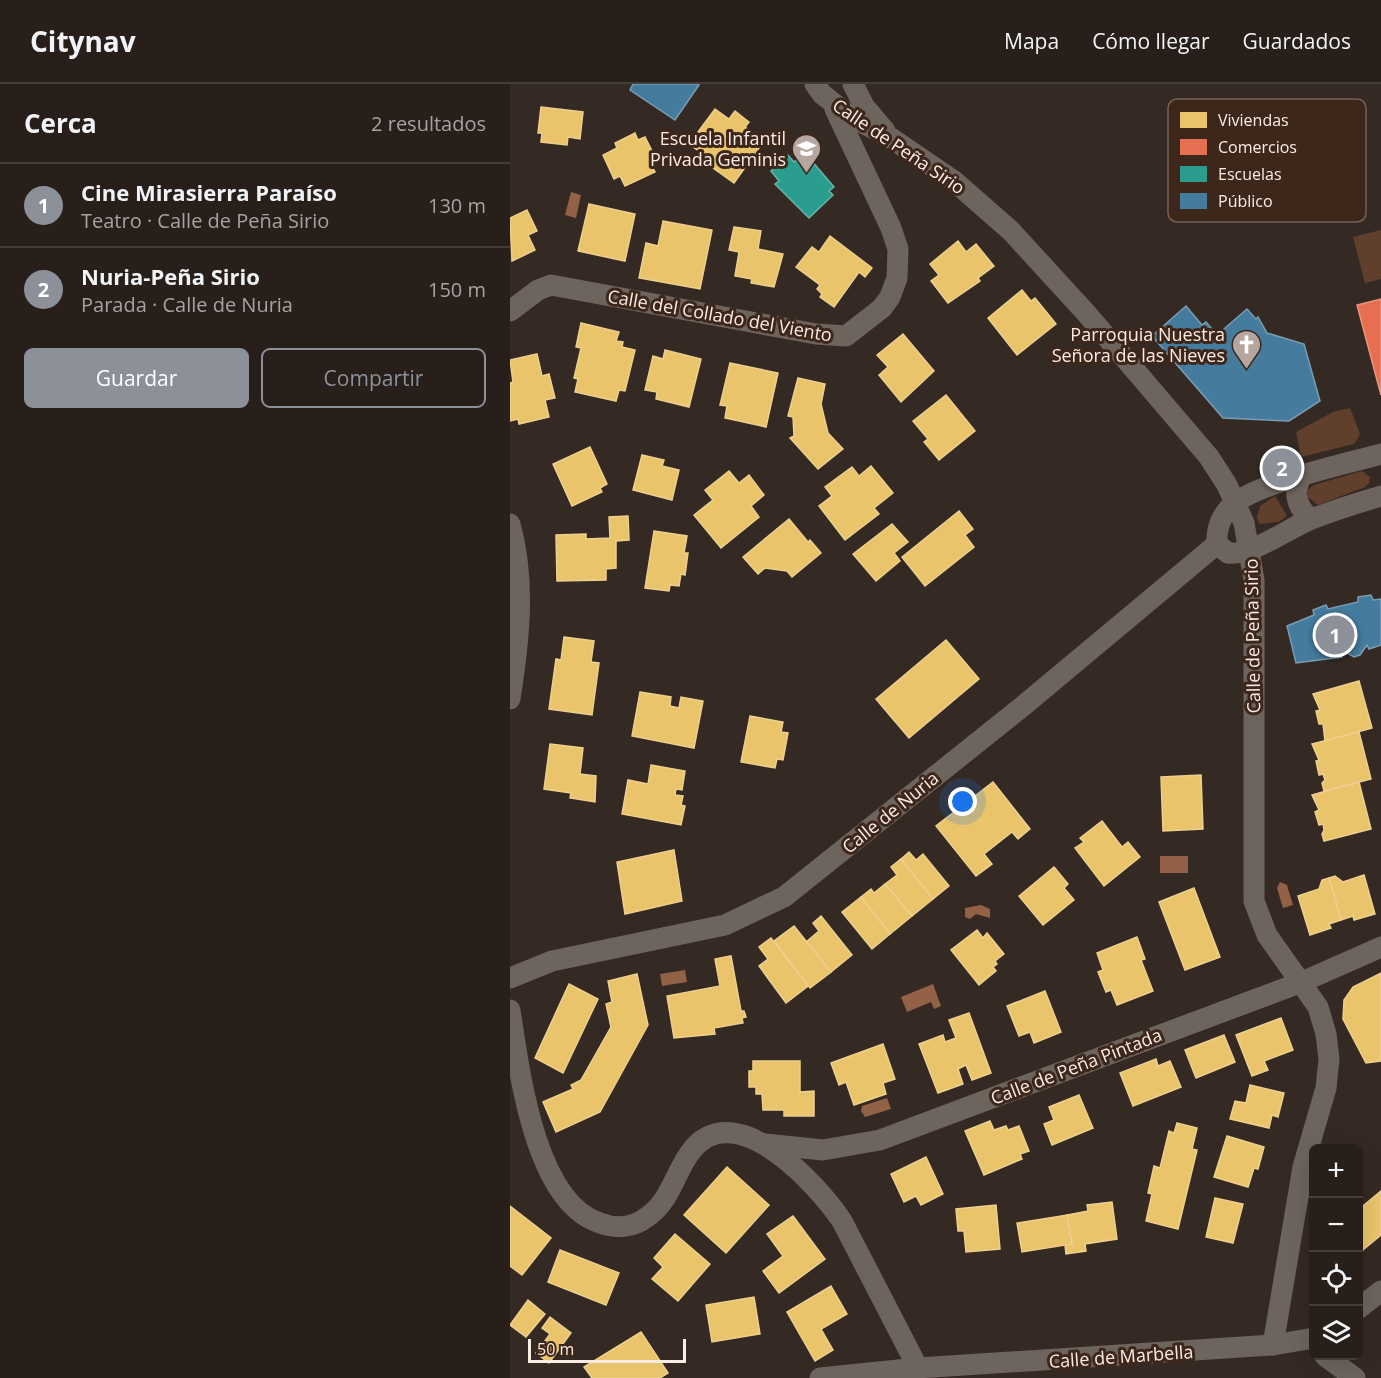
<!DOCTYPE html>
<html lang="es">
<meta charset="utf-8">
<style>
:root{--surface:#281f1a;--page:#302723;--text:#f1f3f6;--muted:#a5a2a2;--line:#443d39;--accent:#8c9099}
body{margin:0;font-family:"Open Sans",sans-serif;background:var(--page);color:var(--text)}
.controls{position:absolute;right:18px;bottom:18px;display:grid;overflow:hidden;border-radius:9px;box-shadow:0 6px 24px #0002}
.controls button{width:54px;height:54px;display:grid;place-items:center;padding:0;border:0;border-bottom:2px solid var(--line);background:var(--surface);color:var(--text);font:30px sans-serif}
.scale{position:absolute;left:18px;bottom:15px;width:158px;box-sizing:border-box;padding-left:6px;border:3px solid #faebe3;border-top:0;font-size:16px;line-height:21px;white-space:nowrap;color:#faebe3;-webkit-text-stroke:4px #3d271b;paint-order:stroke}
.you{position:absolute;left:453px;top:718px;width:21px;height:21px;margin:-15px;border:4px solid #fff;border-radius:50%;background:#1a73e8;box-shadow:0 0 0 9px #1a73e833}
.badge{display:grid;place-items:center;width:39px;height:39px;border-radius:50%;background:var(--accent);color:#fff;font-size:20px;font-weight:700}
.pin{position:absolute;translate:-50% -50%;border:3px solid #fff;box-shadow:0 2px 6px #0006}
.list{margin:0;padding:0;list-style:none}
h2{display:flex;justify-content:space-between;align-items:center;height:78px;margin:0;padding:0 24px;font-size:26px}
h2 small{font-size:20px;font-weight:400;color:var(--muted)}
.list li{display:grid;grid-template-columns:39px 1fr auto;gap:18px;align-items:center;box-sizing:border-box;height:84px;padding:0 24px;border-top:2px solid var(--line)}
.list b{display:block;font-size:22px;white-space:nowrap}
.list p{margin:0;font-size:20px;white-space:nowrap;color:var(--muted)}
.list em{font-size:20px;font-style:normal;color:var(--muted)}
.actions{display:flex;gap:12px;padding:18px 24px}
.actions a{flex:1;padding:14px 0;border:2px solid var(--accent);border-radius:9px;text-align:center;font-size:21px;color:var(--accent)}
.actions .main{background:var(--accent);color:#fff}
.icon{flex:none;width:33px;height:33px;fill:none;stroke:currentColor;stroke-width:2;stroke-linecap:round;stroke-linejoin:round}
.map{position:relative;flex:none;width:871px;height:1294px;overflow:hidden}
header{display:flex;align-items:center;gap:36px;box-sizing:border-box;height:84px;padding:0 30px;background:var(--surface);border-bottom:2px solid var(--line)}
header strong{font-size:28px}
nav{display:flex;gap:33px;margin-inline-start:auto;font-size:21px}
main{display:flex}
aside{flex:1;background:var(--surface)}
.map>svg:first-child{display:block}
.green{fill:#603f2d}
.water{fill:#926146}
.homes{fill:#e9c46a;stroke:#eed08e;stroke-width:1.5}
.shops{fill:#e76f51;stroke:#ed947d;stroke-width:1.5}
.schools{fill:#2a9d8f;stroke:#68b4a8;stroke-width:1.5}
.public{fill:#457b9d;stroke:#7b9db2;stroke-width:1.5}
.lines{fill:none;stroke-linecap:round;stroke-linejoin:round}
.street{stroke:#6d645e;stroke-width:21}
.labels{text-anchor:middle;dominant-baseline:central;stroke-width:6;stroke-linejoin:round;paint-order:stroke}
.poi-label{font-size:18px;fill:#faebe3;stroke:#3d271b;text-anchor:end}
.street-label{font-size:18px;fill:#faebe3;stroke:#3d271b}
.key{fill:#3d271b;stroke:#766257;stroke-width:1.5}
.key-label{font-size:16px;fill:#faebe3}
</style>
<header>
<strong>Citynav</strong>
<nav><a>Mapa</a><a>Cómo llegar</a><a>Guardados</a></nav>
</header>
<main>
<aside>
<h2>Cerca<small>2 resultados</small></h2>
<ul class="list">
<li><span class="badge">1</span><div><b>Cine Mirasierra Paraíso</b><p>Teatro · Calle de Peña Sirio</p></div><em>130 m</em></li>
<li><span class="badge">2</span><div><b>Nuria-Peña Sirio</b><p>Parada · Calle de Nuria</p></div><em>150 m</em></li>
</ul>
<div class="actions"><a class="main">Guardar</a><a>Compartir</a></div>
</aside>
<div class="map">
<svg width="871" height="1294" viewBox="0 0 871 1294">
<rect width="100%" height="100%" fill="#352923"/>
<g class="green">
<polygon points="871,146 871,195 855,199 843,153"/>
<polygon points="840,324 850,350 844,360 791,373 786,348 823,328"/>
<polygon points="852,387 860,393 859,399 855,403 808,421 798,413 798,406 804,401"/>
<polygon points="765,412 777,432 768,438 749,440 747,433 750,422"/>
</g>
<g class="water">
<polygon points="61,108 71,111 66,134 55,131"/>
<rect x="650" y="772" width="28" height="17"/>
<polygon points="770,798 777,801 783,821 773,824 767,804"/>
<polygon points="471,821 480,825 480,834 466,830 460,835 455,833 455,824"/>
<polygon points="175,886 177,898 152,902 150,890"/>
<polygon points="423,900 431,922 424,925 421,918 397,928 391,913"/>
<polygon points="377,1014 381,1025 355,1033 351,1027 352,1022"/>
</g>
<g class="homes">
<polygon points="31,23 73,28 70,55 58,53 57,61 31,58 32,49 28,49"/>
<polygon points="205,25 219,35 225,27 239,38 235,43 254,57 224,99 193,77 197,73 179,60"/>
<polygon points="125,49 128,56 135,53 146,75 140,78 145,88 115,102 110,92 104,95 93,71 107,64 105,59"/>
<polygon points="79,120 125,130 115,177 68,167"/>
<polygon points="17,126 27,147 18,151 25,166 2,177 0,134"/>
<polygon points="153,137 202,146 190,205 129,194 136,159 148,162"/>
<polygon points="224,143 251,147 248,165 273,170 264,203 241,199 242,195 225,192 229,168 219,166"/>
<polygon points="320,152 362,184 355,193 349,188 324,223 310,213 312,210 307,205 310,201 286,183 302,163 309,168"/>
<polygon points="448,157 456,168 466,160 484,182 468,194 470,197 438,219 421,197 429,191 420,180"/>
<polygon points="512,206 521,217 525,214 546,240 507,271 478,234"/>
<polygon points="71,239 109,248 106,257 113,258 112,263 125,266 115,307 109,306 106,317 65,308 68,295 64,294 71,264 66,263"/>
<polygon points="393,250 424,287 391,318 369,291 378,283 367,271"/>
<polygon points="155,266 191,275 179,323 146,315 147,308 135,306 143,272 153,275"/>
<polygon points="27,270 32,292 39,290 45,314 35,316 39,333 9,340 8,335 0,337 0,299 3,298 0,276"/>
<polygon points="220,279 268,289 256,343 215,334 217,322 210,321"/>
<polygon points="288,294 315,300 311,320 318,349 333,365 308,385 280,354 284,352 283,333 278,332"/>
<polygon points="436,311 465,347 429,376 414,358 418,355 403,337"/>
<polygon points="80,363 97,400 90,404 92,408 62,422 43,380"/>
<polygon points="132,371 154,376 152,382 169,386 162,416 123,406"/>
<polygon points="361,382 383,409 364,424 369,430 335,456 309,422 322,412 315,403 342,383 349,392"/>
<polygon points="219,387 229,399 239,391 254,411 241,422 249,433 211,464 184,431 203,416 195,406"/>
<polygon points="449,427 463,445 455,451 464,463 415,502 392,473"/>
<polygon points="118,432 119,456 106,457 106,484 96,485 96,496 47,497 46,451 76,450 76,455 100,454 99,433"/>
<polygon points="279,435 298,458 300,456 311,469 282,493 277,487 255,484 248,490 233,473"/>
<polygon points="382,440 398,458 384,469 390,477 366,497 343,470"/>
<polygon points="144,447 177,452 174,469 178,469 175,491 171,490 169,502 160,501 159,507 135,504"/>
<polygon points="54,553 84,557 81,578 89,579 82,631 39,625 46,575 51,576"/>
<polygon points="436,556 469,595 399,654 366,615"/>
<polygon points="849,597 862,644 815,657 813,640 809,640 806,627 810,626 803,610"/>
<polygon points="130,608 161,613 160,622 169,624 171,613 193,617 184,664 122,652"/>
<polygon points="240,632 273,638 271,648 278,649 273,676 267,675 265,684 231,678"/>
<polygon points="849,648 861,695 814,707 812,699 815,696 813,690 809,691 806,677 809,676 802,660"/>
<polygon points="40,660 73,664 70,690 86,692 85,718 60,714 61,709 34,705"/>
<polygon points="141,681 175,687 172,706 166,705 165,711 173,712 171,721 175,722 171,741 112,730 118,696 138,700"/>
<polygon points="691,691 693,745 653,747 651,693"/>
<polygon points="483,698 520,745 508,755 502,748 474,770 482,780 466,792 426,742"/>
<polygon points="849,698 861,745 814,757 812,750 814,746 813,740 809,741 805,728 809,726 802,711"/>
<polygon points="592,737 612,763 618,758 630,773 594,802 565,764 574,758 570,754"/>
<polygon points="164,766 172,817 115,830 107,778"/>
<polygon points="399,768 406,776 413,770 439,802 423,815 391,775"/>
<polygon points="391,775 423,815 402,832 375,800 387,791 381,783"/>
<polygon points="544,783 558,800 554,804 564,816 533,841 509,812"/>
<polygon points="854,791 865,830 844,836 843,832 831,836 819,794 825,792 833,798"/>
<polygon points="819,794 831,836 819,840 821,844 800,851 788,812 809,805 812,796"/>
<polygon points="375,800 402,832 380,850 351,813 361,805 364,809"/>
<polygon points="684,804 710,873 675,886 649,818"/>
<polygon points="351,813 380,850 362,865 332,828"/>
<polygon points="311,832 342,871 321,888 296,858 309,847 303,839"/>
<polygon points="284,842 321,888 300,904 264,857"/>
<polygon points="467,846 473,854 477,849 494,870 485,877 487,880 483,883 486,887 469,901 441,866"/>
<polygon points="627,853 635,875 631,876 643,907 607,921 601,906 596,908 588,888 593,886 587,869"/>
<polygon points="261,854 298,902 276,919 249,882 258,875 249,863"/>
<polygon points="221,872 231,927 234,927 236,933 232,934 233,939 204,944 205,950 164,954 157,912 210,902 205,875"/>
<polygon points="871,889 871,977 856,979 833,935 834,916 843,903"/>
<polygon points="127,890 138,941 90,1028 46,1048 33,1018 63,1005 61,1001 71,996 101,943 96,920 102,918 98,897"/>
<polygon points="59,900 88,915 53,989 25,974"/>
<polygon points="535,907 551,948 524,959 520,948 509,952 497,922"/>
<polygon points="459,929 481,989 462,996 456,981 448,985 453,1000 428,1009 409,960 433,951 435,958 446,954 439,936"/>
<polygon points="771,934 783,966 754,977 758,986 742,992 726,951"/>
<polygon points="714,951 725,978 686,994 675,966"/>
<polygon points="373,960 385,995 373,999 376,1010 344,1021 336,998 329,1001 321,979"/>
<polygon points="646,975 648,982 660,977 671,1003 623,1022 610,989"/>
<polygon points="243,977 290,977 290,1008 304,1007 304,1032 274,1032 274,1026 253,1026 252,1010 246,1010 246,1003 239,1003 239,987 243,987"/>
<polygon points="740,1001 774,1009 768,1033 762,1031 759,1044 720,1035 725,1017 736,1019"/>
<polygon points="569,1011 583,1044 542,1061 534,1040 544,1036 539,1023"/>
<polygon points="480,1037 484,1046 496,1042 498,1046 509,1042 519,1067 510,1070 512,1075 474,1091 455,1047"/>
<polygon points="667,1039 687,1044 682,1065 687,1066 668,1145 636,1137 642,1110 638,1109 644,1082 650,1084 659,1047 664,1049"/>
<polygon points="717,1052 754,1063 748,1085 744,1084 738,1103 704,1093"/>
<polygon points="416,1073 433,1110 411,1121 406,1112 394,1118 381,1090"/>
<polygon points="217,1083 259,1121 216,1169 174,1131"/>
<polygon points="871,1107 871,1151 848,1170 848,1126"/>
<polygon points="705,1114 733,1120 723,1159 696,1153"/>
<polygon points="602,1118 607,1155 575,1160 576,1167 556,1170 555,1161 562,1160 557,1131 578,1127 577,1121"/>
<polygon points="486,1121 490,1165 456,1168 454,1147 448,1147 446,1125"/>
<polygon points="0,1122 41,1154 12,1191 0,1182"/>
<polygon points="557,1131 562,1160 512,1168 507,1139"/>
<polygon points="283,1132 315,1175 269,1209 253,1187 273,1172 257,1150"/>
<polygon points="165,1150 200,1180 168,1217 142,1195 153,1183 144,1174"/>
<polygon points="50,1166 109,1189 96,1221 38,1198"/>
<polygon points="321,1202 337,1230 311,1245 323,1266 305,1277 277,1228"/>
<polygon points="244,1213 250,1250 202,1258 196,1221"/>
<polygon points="18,1216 35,1230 16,1253 0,1241"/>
<polygon points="40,1233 61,1249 39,1279 26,1269 40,1250 32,1244"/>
<polygon points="131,1248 158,1289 150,1294 82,1294 74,1283"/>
</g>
<polygon class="shops" points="871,215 871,311 847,221"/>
<polygon class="schools" points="295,69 324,103 319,107 323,111 299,134 265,100 269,97 261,87 278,71 284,78"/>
<g class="public">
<polygon points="123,0 187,0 189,1 165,36 120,6"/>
<polygon points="676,222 692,241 696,238 707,251 737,225 746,235 748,233 757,249 794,260 810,317 779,337 713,334 642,252"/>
<polygon points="861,511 863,516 871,515 871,561 859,565 857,561 850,571 844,573 832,566 832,573 786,579 777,542 804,531 803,526 816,521 818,525 848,518 848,513"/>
</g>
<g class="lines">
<g class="street">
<polyline points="305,0 312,10 341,33 381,54 444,97 501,147 577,230 699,373 717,401 734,439 744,496 744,817 757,851 808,923 816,950 819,975 816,1004 793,1083 763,1261"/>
<polyline points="343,0 354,22 375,47"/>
<polyline points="0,227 28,206 41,201 306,250 336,252 372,224 380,213 387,194 388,165 381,144 325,25"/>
<path d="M871 370C835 380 752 398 725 419 712 429 706 444 707 460L718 469C741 472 776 446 799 436 822 427 847 419 871 412"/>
<path d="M791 393C782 409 788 425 801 435"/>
<path d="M0 440C16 498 9 557 0 615"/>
<polyline points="0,894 42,877 215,841 274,813 513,622 707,460"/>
<path d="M0 926C9 984 24 1118 90 1139 106 1145 123 1144 137 1133 161 1117 165 1087 182 1066 226 1011 308 1101 332 1137L408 1284"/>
<polyline points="255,1060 313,1066 370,1056 792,898 871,863"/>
<polyline points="848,1225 871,1207"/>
<polyline points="815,1272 845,1294"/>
<polyline points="310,1294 408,1284 763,1261 804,1254"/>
</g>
</g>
<defs>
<symbol id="school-pin" viewBox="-11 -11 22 30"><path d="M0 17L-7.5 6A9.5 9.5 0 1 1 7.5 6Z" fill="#b5a7a0" stroke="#3d271b"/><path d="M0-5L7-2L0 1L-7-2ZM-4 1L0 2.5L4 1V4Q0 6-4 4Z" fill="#fff"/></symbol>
<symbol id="church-pin" viewBox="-11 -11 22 30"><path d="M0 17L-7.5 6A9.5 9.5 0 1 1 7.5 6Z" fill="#b5a7a0" stroke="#3d271b"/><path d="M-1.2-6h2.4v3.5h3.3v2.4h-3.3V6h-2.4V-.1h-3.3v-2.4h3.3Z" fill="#fff"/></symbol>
</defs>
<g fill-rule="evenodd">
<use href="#school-pin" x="280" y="48" width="33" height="45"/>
<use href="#church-pin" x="720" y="244" width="33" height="45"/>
</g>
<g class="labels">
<g class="poi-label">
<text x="276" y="54">Escuela Infantil<tspan x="276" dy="21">Privada Geminis</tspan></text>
<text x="715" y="250">Parroquia Nuestra<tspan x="715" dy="21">Señora de las Nieves</tspan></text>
</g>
<g class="street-label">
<text transform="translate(389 62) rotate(34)">Calle de Peña Sirio</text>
<text transform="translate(210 231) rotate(10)">Calle del Collado del Viento</text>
<text transform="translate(742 552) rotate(-91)">Calle de Peña Sirio</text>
<text transform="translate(380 728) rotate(-39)">Calle de Nuria</text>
<text transform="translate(566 982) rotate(-21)">Calle de Peña Pintada</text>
<text transform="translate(611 1272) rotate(-4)">Calle de Marbella</text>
</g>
</g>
<rect x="658" y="15" width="198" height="123" rx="9" class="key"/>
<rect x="670" y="28" width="27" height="16" fill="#e9c46a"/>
<rect x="670" y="55" width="27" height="16" fill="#e76f51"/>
<rect x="670" y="82" width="27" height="16" fill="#2a9d8f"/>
<rect x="670" y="109" width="27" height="16" fill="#457b9d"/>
<g class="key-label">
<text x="708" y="42">Viviendas</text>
<text x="708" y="69">Comercios</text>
<text x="708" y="96">Escuelas</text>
<text x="708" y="123">Público</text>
</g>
</svg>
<div class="controls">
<button>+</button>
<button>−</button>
<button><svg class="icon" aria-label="locate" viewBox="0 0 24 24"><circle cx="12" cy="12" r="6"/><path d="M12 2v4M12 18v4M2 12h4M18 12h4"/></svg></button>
<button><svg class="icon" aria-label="layers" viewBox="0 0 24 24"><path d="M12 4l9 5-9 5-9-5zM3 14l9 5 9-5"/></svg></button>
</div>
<div class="scale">50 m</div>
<div class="you"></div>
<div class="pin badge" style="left:825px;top:551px">1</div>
<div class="pin badge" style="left:772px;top:384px">2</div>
</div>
</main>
